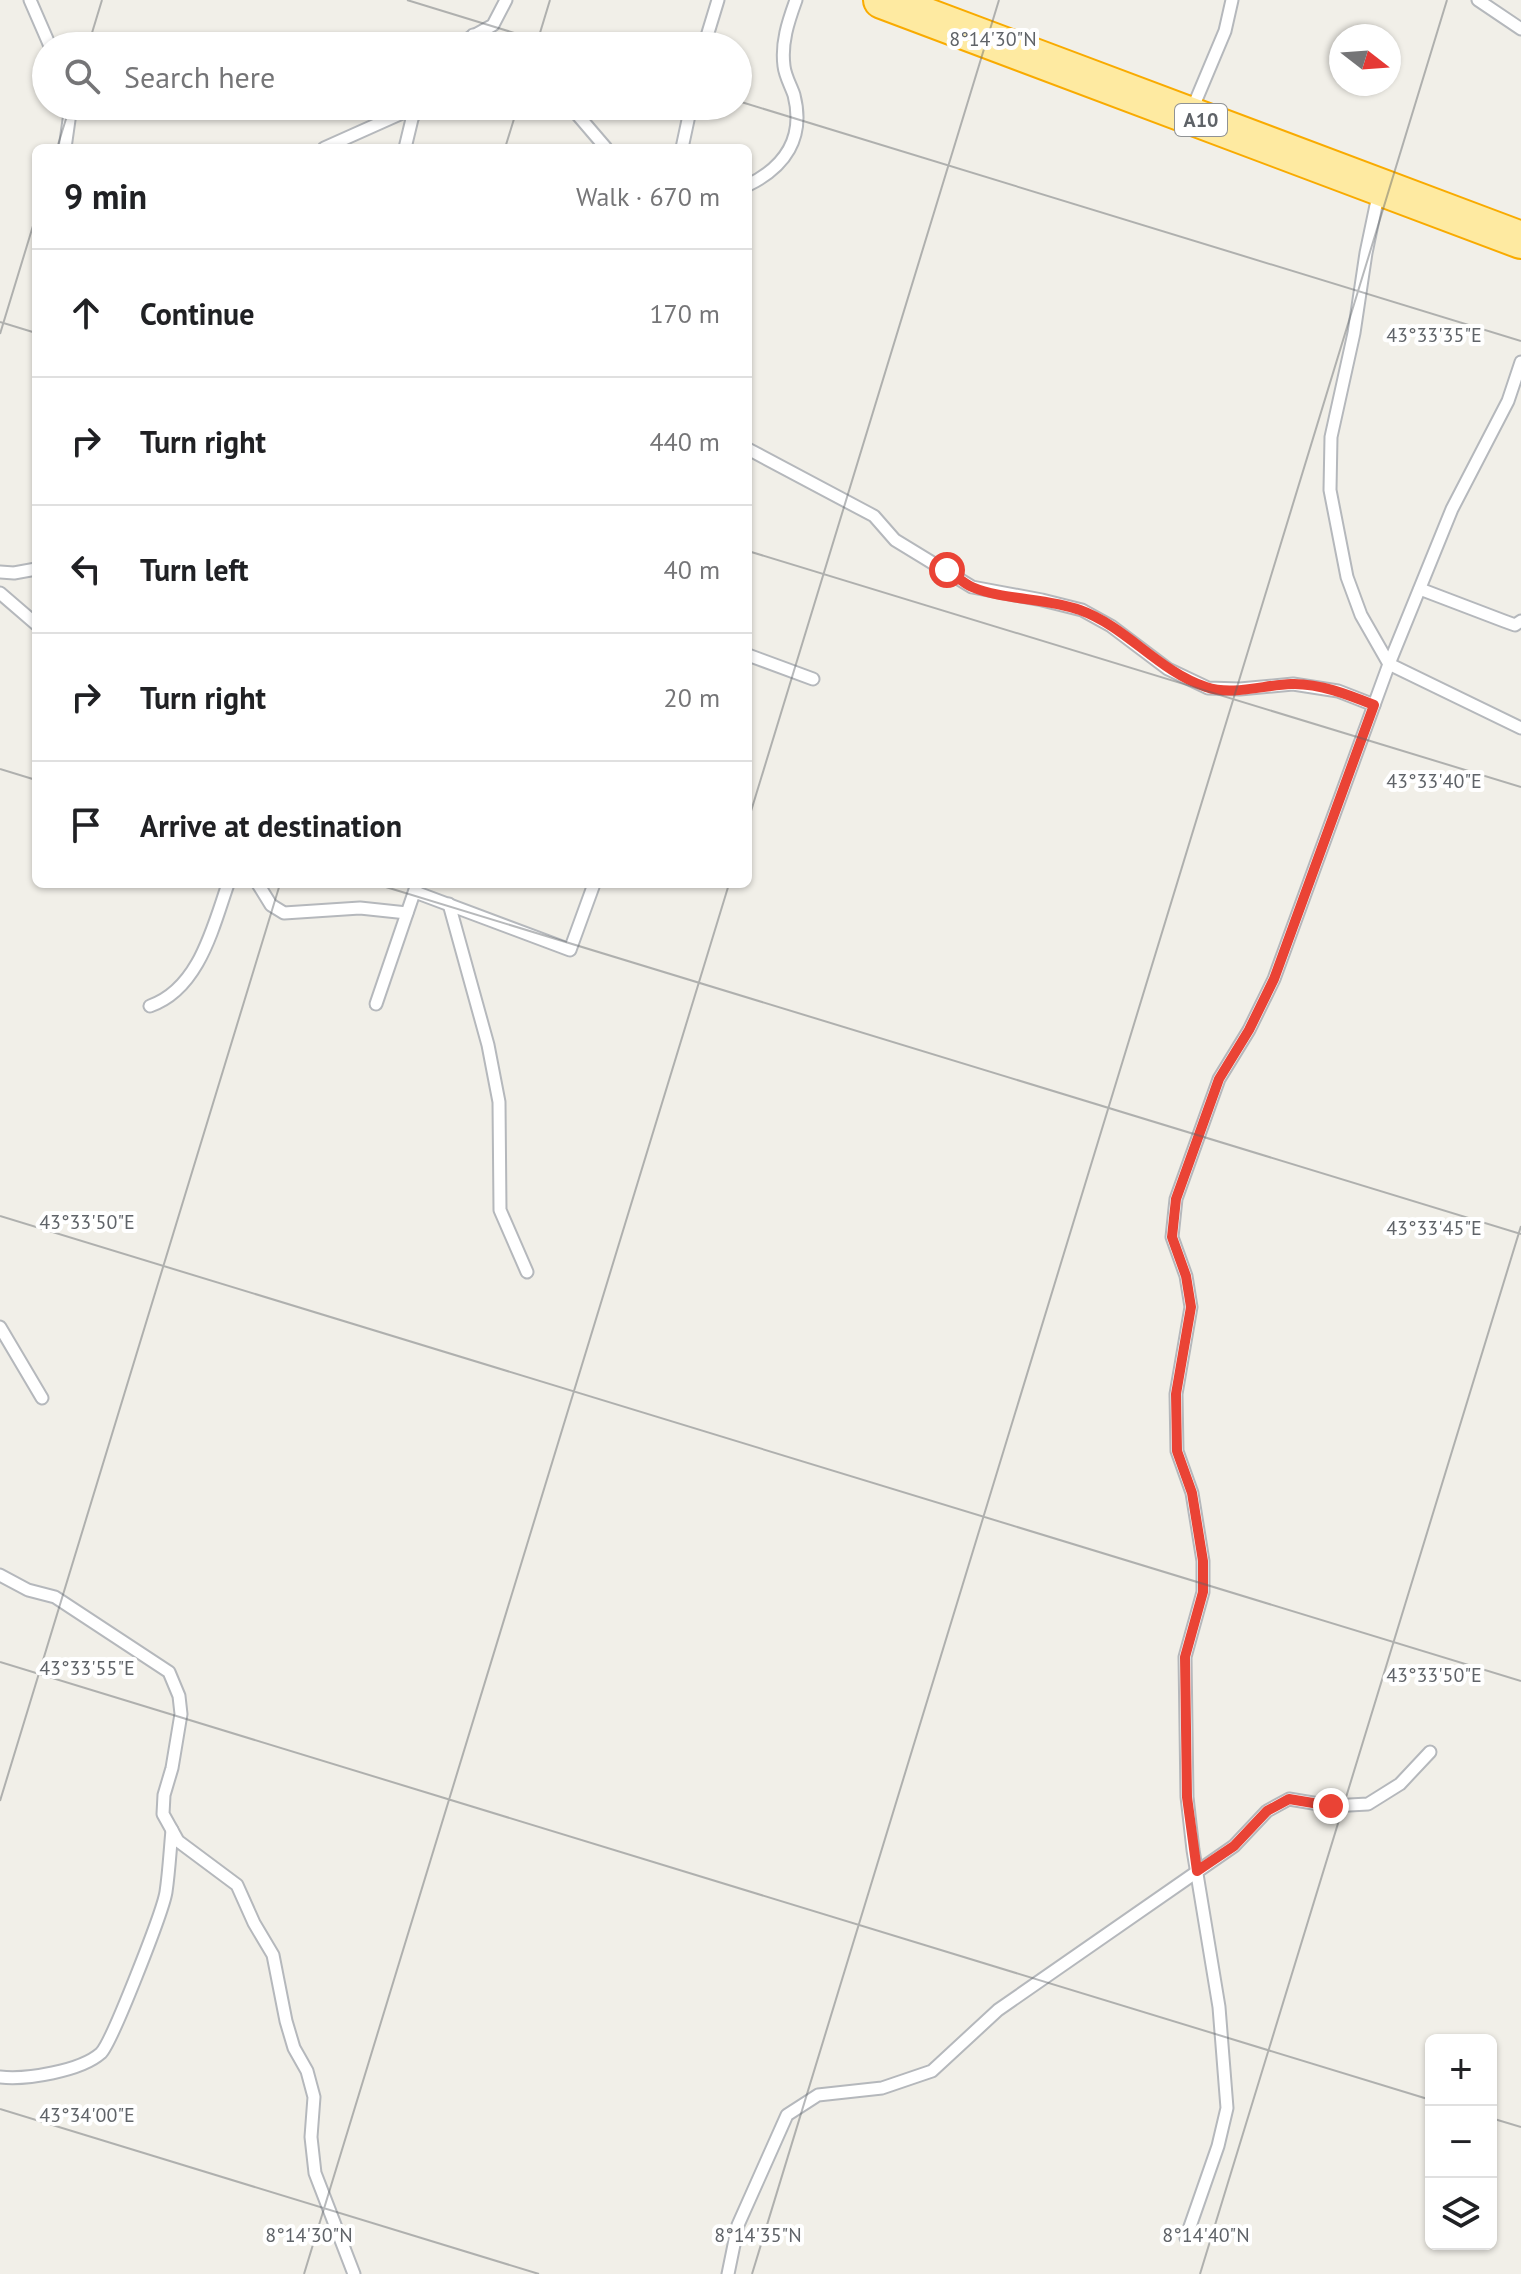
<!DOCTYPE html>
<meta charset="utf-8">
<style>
:root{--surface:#fff;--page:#f6f6f6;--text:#202124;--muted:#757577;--line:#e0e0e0}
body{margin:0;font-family:"PT Sans",sans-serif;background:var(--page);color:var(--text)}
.controls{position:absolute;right:24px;bottom:24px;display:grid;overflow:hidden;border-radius:12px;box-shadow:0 2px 6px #0004}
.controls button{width:72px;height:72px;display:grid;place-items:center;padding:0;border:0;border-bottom:2px solid var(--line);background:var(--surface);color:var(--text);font:40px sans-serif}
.compass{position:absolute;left:1329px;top:24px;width:72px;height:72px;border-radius:50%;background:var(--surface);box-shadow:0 2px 6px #0004;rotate:107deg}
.stop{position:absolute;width:24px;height:24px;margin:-18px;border:6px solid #ea4335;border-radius:50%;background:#fff}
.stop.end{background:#ea4335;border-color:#fff;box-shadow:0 2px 8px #0008}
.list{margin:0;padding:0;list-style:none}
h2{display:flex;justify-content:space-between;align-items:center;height:104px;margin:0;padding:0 32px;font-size:34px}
h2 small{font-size:26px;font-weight:400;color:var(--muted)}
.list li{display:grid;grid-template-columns:52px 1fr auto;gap:24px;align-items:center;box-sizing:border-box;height:128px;padding:0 32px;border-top:2px solid var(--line)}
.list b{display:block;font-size:30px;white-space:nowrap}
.list em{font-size:26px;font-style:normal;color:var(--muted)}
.icon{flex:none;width:44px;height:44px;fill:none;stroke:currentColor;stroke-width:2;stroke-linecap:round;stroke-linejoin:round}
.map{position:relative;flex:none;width:1521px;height:2274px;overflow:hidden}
.search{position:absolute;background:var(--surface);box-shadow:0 2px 6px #0004;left:32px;top:32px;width:720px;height:88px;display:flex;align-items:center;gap:20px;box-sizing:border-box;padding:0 28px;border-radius:44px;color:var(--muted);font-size:30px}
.panel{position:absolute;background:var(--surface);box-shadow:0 2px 6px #0004;left:32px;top:144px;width:720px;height:744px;border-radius:12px}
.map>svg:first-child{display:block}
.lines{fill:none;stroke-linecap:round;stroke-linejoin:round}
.service-casing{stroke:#b5b8bc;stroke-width:15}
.trunk-casing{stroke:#f9ab00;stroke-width:40}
.service{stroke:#fff;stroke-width:11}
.trunk{stroke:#feeaa1;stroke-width:36}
.route{stroke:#ea4335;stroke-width:10}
.ticks{fill:none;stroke:#5f6368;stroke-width:2;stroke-opacity:0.45}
.labels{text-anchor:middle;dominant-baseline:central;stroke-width:8;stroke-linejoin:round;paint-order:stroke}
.shield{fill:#fff;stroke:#8f9295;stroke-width:2}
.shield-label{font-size:20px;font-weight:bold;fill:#5f6368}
.ticks-label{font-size:20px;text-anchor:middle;fill:#5f6368;stroke:#fff;stroke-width:8;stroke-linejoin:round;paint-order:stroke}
</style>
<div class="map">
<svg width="1521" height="2274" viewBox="0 0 1521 2274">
<rect width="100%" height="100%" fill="#f1efe8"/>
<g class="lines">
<defs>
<g id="service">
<polyline points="30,0 50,46"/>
<polyline points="1478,0 1521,29"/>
<polyline points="473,35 489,46"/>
<polyline points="455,46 493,25 506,0"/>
<polyline points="704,46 718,0"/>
<polyline points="570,106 606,148"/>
<polyline points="1191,112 1225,31 1232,0"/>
<polyline points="65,148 70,113 68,106"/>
<polyline points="324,148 418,106"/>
<polyline points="405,148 412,119 418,106"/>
<polyline points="682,148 691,106"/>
<path d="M748 185C785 167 805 138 794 95 791 86 785 76 784 66 781 43 788 22 796 0"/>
<polyline points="1379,191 1366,253 1354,333 1331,437 1330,490 1347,577 1361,615 1389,664 1452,509 1508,401 1521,362"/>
<polyline points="748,449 874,516 895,540 972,587 1042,600 1082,610 1111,626 1168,669 1208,688 1240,689 1293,684 1338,691 1374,705"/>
<polyline points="0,572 14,573 36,569"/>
<polyline points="1420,589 1504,621 1515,625 1521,621"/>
<polyline points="0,593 36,624"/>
<polyline points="748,655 813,679"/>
<polyline points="258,884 271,905 284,913 360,908 407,913"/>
<polyline points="415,892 570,950 594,884"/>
<polyline points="449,904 488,1045 499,1102 500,1210 527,1272"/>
<polyline points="376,1004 417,884"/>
<path d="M150 1006C199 989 213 927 228 884"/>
<polyline points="0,1327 42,1398"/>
<polyline points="0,1575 28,1590 55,1597 169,1672 179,1696 181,1714 172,1768 164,1795 163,1814 178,1841 237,1885 254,1923 273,1955 286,2021 294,2048 307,2071 314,2097 311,2137 315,2173 354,2274"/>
<path d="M0 2077C26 2080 81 2071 101 2053 112 2042 163 1911 166 1892 169 1872 170 1851 172 1830"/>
<polyline points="1186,2238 1218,2146 1227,2108 1219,2007 1193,1850 1187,1797 1185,1657 1203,1592 1203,1561 1192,1493 1177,1451 1176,1394 1191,1307 1186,1276 1172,1237 1176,1199 1219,1079 1249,1030 1274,979 1389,664 1521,728"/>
<polyline points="728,2274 738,2225 787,2115 818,2095 882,2088 932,2071 998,2010 1234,1846 1267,1811 1289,1799 1331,1806 1368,1804 1400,1784 1430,1752"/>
</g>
<polyline id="trunk" points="882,0 1521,240"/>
</defs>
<use href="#service" class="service-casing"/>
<use href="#trunk" class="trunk-casing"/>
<use href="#service" class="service"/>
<use href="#trunk" class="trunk"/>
</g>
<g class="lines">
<path class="route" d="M947 570C955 575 963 583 972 587 1002 600 1047 598 1080 610 1127 627 1158 671 1206 687 1232 696 1264 685 1291 684 1319 683 1349 695 1374 705L1274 979 1249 1030 1219 1079 1176 1199 1172 1237 1186 1276 1191 1307 1176 1394 1177 1451 1192 1493 1203 1561V1592L1185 1657 1187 1797 1197 1871 1234 1846 1267 1811 1289 1799 1331 1806"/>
</g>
<path class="ticks" d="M407 0 557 46M88 46 102 0M536 46 550 0M738 101 1521 341M57 148 70 106M505 148 518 106M0 322 36 333M0 334 36 216M748 551 1521 787M0 769 36 780M748 821 999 0M376 884 1521 1234M0 1216 1521 1681M0 1662 1431 2100M0 1801 280 884M0 2109 539 2274M1491 2118 1521 2127M304 2274 729 884M752 2274 1447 0M1200 2274 1521 1226"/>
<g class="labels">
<rect class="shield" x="1175" y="104" width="52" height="32" rx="6"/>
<g class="shield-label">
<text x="1201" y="120">A10</text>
</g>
</g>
<g class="ticks-label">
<text x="993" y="46">8°14'30"N</text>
<text x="1434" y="342">43°33'35"E</text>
<text x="1434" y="788">43°33'40"E</text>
<text x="87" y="1229">43°33'50"E</text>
<text x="1434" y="1235">43°33'45"E</text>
<text x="87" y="1675">43°33'55"E</text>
<text x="1434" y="1682">43°33'50"E</text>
<text x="87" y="2122">43°34'00"E</text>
<text x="309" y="2242">8°14'30"N</text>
<text x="758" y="2242">8°14'35"N</text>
<text x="1206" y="2242">8°14'40"N</text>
</g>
</svg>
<div class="controls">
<button>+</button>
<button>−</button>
<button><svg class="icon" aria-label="layers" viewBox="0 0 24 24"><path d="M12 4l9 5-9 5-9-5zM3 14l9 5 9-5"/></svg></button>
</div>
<svg class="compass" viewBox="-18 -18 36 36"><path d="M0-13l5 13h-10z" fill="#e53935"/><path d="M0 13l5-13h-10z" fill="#757577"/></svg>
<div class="stop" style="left:947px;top:570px"></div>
<div class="stop end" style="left:1331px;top:1806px"></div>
<div class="search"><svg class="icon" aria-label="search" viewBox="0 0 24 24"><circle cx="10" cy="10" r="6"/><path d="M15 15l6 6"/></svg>Search here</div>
<section class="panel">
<h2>9 min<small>Walk · 670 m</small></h2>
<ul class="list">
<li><svg class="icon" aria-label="ahead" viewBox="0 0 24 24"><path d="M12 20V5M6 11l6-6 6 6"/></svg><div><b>Continue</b></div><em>170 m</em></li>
<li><svg class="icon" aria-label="right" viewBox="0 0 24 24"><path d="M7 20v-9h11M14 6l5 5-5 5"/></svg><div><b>Turn right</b></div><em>440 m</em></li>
<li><svg class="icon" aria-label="left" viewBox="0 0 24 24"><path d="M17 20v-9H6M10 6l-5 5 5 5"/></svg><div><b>Turn left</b></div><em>40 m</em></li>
<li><svg class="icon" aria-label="right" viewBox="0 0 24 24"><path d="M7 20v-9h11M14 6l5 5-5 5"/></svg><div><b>Turn right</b></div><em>20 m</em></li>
<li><svg class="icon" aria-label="arrive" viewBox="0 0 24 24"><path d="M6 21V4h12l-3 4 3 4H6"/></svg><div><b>Arrive at destination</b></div></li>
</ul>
</section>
</div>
